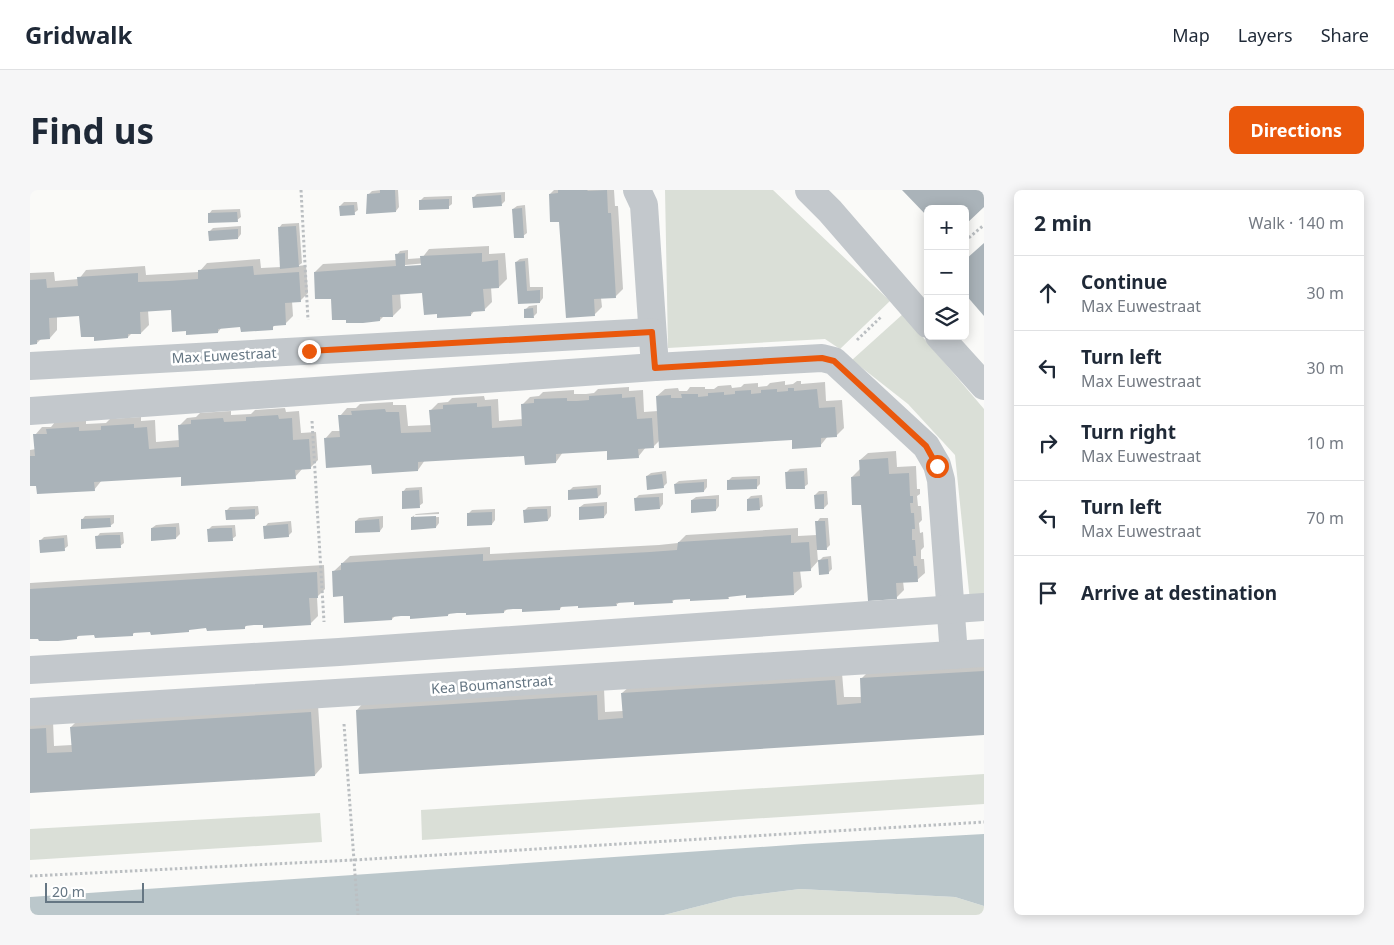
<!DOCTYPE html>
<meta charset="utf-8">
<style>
:root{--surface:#fff;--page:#f6f6f7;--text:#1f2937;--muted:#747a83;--line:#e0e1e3;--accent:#ea580c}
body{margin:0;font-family:"Noto Sans",sans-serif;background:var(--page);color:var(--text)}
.controls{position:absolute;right:15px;top:15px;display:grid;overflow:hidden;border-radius:8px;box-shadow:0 2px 12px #0003}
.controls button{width:45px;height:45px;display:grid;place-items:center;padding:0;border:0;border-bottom:1px solid var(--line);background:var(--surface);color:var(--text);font:25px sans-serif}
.scale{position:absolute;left:15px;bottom:12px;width:99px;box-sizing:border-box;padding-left:5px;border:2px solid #657683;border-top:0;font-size:14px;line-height:18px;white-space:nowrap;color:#657683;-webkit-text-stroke:4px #fff;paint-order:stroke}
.stop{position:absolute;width:15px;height:15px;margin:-11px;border:4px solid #ea580c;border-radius:50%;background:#fff}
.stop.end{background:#ea580c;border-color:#fff;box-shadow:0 1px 5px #0008}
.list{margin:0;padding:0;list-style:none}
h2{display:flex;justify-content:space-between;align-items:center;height:65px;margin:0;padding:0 20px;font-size:21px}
h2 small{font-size:16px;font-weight:400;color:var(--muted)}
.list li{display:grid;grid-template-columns:32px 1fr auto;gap:15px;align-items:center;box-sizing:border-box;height:75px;padding:0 20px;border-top:1px solid var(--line)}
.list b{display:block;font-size:19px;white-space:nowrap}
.list p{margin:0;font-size:16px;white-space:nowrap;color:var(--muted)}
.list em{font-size:16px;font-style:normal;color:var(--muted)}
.icon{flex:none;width:28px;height:28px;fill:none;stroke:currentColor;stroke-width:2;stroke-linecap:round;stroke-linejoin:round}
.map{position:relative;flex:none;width:954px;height:725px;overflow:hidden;border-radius:8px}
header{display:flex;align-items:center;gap:30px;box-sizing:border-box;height:70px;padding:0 25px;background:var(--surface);border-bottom:1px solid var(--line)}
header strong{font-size:24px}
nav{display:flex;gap:28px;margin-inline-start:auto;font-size:18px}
.intro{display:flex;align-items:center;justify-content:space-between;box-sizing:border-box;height:120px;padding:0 30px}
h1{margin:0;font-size:35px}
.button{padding:12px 22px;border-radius:8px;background:var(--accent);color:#fff;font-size:18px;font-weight:700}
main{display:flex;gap:30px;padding:0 30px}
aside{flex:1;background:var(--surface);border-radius:8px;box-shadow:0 2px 12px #0003}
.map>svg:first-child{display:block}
.green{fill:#dadfd7}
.water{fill:#bbc7cb}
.shadow{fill:#0003;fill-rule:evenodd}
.building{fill:#aab3b9}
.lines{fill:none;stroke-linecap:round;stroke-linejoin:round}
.path{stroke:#bbbfc2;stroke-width:3;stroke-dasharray:2.5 2.5;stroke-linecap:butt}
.minor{stroke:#c3c8cc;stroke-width:28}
.route{stroke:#ea580c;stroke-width:6}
.labels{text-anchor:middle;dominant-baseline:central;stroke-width:5;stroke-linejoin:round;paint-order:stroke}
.street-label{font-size:14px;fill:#657683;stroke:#fff}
</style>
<header>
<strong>Gridwalk</strong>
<nav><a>Map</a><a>Layers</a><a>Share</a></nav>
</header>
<div class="intro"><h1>Find us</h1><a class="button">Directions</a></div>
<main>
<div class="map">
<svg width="954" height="725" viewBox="0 0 954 725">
<rect width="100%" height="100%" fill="#fafaf8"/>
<g class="green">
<polygon points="635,0 743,0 860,111 810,159 795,149 638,158"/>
<polygon points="873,124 954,219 954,411 940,411 925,265 878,214 822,170"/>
<polygon points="954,584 954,614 392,650 391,620"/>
<polygon points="290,623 292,652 0,670 0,639"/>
<polygon points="770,699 925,707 954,716 954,725 634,725 705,707"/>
</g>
<polygon class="water" points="954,644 954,716 925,707 770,699 705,707 634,725 0,725 0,707 774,654"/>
<g class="shadow">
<polygon points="351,0 368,0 369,17 366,21 338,5 342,1"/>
<polygon points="524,0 584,0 585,16 588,16 593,99 585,107 571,108 572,117 564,125 520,4"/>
<polygon points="475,2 475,11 472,14 443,8 447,4"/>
<polygon points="422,6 422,14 418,17 390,11 394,7"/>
<polygon points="314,12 327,12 328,20 324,23 310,16"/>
<polygon points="495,15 497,43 493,46 483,19 487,16"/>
<polygon points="210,19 211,27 207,30 179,24 182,20"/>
<polygon points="269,33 272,73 268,76 276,75 278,103 270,111 262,111 263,126 255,134 246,134 242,138 211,136 192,137 188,142 157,140 142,118 118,120 119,135 111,143 102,143 98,147 65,145 50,124 27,126 27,140 20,148 11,149 7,153 0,153 0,83 24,82 25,91 49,89 56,80 115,76 116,85 169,82 177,73 204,71 230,69 231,78 251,77 249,38 252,34"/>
<polygon points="211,36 211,44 208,48 179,42 183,38"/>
<path d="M459 56V64L475 63 477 89 469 97H461L462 112 454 120H445L441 125 408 122 393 101 370 103 371 118 363 126H354L350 130 302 107 285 82 293 74 367 70V65L370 61 378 60V69L392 68 399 59ZM397 73V76L372 77 375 75Z"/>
<polygon points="498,68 500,97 513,97 513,108 510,112 489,113 486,72 490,69"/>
<polygon points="507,115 507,123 504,126 495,120 499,116"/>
<polygon points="755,191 755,195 763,194 767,191 771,191 771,194 795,192 796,211 812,210 814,238 806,246 798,246 790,256 763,248 630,250 623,257 616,257 608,267 578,260 533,262 526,272 495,265 395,270 388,280 342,274 295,249 302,241 310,241 310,226 317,218 326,218 330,214 363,212 363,215 376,215 378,236 402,235 401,220 408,213 418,212 422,208 454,206 455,210 468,209 469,231 493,229 492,215 500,207 509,206 513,202 544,200 544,204 556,204 564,203 568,199 599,197 599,201 613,200 614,222 628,221 627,206 635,199 648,198 649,201 657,201 660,197 675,197 675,199 684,199 688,196 701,195 702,198 711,197 714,194 728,193 728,197 737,196 740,193"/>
<polygon points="255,218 256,222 269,221 271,243 286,242 288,270 280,278 273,278 265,287 152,285 72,290 64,300 0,295 0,260 6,259 5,245 12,237 21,237 25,232 56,230 56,234 76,233 80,229 111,227 111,231 125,230 126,252 150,250 149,236 157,228 166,227 170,223 201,221 201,225 221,224 225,220"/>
<polygon points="866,261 867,277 886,276 887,299 890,299 890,304 887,306 888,316 891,316 892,330 889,333 890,343 893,342 894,357 891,360 891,369 894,369 895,383 887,390 873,391 874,400 866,408 822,287 830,279 830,270 838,263"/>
<polygon points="777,278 778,294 774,297 757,282 760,279"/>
<polygon points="636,281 637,293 633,297 617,286 621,283"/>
<polygon points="730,286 730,294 727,297 698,291 702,287"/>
<polygon points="677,289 677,297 674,301 645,294 649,291"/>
<polygon points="571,295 571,304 568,307 539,301 543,297"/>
<polygon points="392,297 393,313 389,316 373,302 376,298"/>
<polygon points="789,301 797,301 798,314 794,318 785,305"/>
<polygon points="633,303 633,314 630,318 606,308 609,305"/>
<polygon points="689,305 689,316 686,320 662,310 666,307"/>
<polygon points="732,305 733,316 729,319 718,309 721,306"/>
<polygon points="577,312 577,323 574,327 550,317 554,314"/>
<polygon points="228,316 229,324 225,327 196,321 200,317"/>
<polygon points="521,316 521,326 518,330 494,321 498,317"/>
<polygon points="465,319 465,330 462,334 438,324 442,320"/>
<polygon points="409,322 409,324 384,325 384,328 409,327 409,333 406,337 382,327 386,324"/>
<polygon points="84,325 84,333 80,336 52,330 55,326"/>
<polygon points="353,326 353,337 350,341 326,331 329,328"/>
<polygon points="790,328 798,328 800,355 796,359 787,359 788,372 793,367 801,366 802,379 798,383 789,370 780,380 770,380 772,397 764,404 717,404 701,405 698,408 646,408 642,412 590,412 586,415 533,415 530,419 477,419 474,422 421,422 418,425 365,426 362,429 314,405 303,382 320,366 460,357 460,364 629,355 648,353 656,345 768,338 768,346 787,345 787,332"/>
<polygon points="261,331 262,342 258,346 235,337 238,333"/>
<polygon points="149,333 150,344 146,348 122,338 126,335"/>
<polygon points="205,335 206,346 202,349 178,340 182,336"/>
<polygon points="93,342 94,353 90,356 67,347 70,343"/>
<polygon points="37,345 38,356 34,359 11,350 14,347"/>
<polygon points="294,375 295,399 287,407 288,426 280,434 217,435 214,438 177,437 161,438 158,441 105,442 102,445 50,445 46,448 0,448 0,393"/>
<polygon points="954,474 954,544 331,582 327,520 334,512 574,498 575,522 593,521 592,503 600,496 812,483 814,507 832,507 831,489 839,481"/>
<polygon points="288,515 292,577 285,585 0,602 0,532 23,531 24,556 42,555 41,537 49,529"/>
</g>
<g class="building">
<polygon points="350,0 365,0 366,22 336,24 337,4 350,3"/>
<polygon points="528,0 557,0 558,1 577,0 578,23 581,23 586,108 564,109 565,126 536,128 529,32 520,32 519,4 528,3"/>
<polygon points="872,0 952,0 954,2 954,17 935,35 935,19 898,19 898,27"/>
<polygon points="471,5 472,16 443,18 442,7"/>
<polygon points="419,9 419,19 389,20 389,10"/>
<polygon points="324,15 325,25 310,26 309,16"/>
<polygon points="492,18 494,48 484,48 482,19"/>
<polygon points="207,22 208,32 178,33 178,23"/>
<polygon points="266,36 269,77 250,79 248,37"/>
<polygon points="208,39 208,49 179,51 178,41"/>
<polygon points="954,53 954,126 935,104 935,70"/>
<polygon points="375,63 375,76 391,75 390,66 452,63 452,72 468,70 469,98 453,99 455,121 441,122 441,126 407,128 407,124 394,125 392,103 362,105 363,127 350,127 350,131 333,133 316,133 316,130 302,130 301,109 285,109 284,82 366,76 365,64"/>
<polygon points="495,71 497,101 510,100 510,113 488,114 485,72"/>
<polygon points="223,76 224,85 269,82 271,112 255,113 256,135 243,136 243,140 211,142 210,137 188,139 188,143 156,145 156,141 142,142 141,120 110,122 111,144 98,144 98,148 64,151 64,147 51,147 49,126 19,128 20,149 7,150 7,154 0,155 0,90 16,89 17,98 48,96 47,87 108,83 108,92 139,91 168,89 168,80"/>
<polygon points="503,118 504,128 494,128 494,119"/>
<polygon points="758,198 764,198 764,201 787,199 789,218 805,217 807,247 791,248 791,257 762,259 762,250 629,258 626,206 641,205 641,208 652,208 651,204 668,204 668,207 678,206 678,203 680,203 694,202 694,205 705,204 705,201 721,200 721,204 731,203 731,200 747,199 747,202 758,201"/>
<polygon points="592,204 592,208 605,207 607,229 622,228 624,258 608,259 609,268 577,270 577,261 526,264 526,273 495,275 494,266 388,272 388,281 342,284 341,275 296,278 294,248 310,247 308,225 322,225 321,221 355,219 356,222 369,222 371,243 401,242 399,220 413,219 413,215 447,213 447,217 461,216 462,238 492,236 491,214 504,213 504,209 537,208 537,211 547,211 559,210 559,206"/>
<polygon points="248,225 249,229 262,228 263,250 279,249 281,279 265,280 266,289 151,296 151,287 64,292 65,301 7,304 6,296 0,296 0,266 5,266 3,244 17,244 16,239 49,237 49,241 71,240 71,236 104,234 104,238 117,237 119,259 149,257 148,235 161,234 161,230 193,228 194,232 216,231 216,227"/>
<polygon points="858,268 859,284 879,283 880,306 883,306 883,313 880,313 881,323 884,323 885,339 882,339 882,350 885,350 886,364 886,366 883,366 884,376 887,376 888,392 866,393 867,409 838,411 831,315 822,315 821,287 830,286 829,270"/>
<polygon points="774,281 775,299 756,299 755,282"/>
<polygon points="632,284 634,298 617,300 616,286"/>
<polygon points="727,289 727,299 697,300 697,290"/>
<polygon points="674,292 674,302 645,304 644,294"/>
<polygon points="567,298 568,308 538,310 538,300"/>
<polygon points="389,300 390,318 372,319 372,301"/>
<polygon points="794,304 794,319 785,319 784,305"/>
<polygon points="629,307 630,319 605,321 604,308"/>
<polygon points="729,308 730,320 717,321 717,309"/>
<polygon points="673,309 686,309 686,321 661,323 661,310"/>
<polygon points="574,316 574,328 549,330 549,317"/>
<polygon points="506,319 517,319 518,331 494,333 493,320"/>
<polygon points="210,320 225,319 225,329 196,330 195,320"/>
<polygon points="462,322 462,335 437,336 437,323"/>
<polygon points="406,326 406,338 381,340 381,327"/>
<polygon points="80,328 81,337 51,339 51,329"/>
<polygon points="349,329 350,342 325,343 325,331"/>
<polygon points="785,331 795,331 797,360 787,360"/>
<polygon points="258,334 259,347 234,349 233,336"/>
<polygon points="133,337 146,337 146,349 121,351 121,338"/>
<polygon points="189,338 202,338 203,351 178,352 177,339"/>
<polygon points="77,345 90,345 91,358 66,359 65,346"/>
<polygon points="761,345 761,353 779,352 781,381 763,382 764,405 716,408 716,405 698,407 699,409 660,411 660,409 642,410 643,413 604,415 604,412 586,413 587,416 548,418 548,416 530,417 530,420 492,422 492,419 483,419 474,420 474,423 436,425 436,423 427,423 418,424 418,426 380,429 380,426 371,426 362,427 362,430 314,433 313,406 303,407 302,381 311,380 311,373 453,364 453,371 620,362 647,360 648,352"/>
<polygon points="34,348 35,361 10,363 9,350"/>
<polygon points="798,369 799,384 789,385 788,370"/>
<polygon points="287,382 288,408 279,408 281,435 233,438 233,435 224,435 215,436 215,439 177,441 176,438 159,440 159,442 121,445 120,442 103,443 103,446 65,448 64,445 47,446 47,449 28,451 9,451 8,449 0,449 0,399"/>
<polygon points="954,481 954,545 329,584 326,520 567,505 568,530 593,528 591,503 805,490 807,515 831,513 830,488"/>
<polygon points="281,522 285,586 0,603 0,539 16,538 17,563 42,562 40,537"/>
</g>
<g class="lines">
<g class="path">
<polyline points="271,0 278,130"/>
<polyline points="935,51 954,35"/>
<polyline points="827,150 851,127"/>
<polyline points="282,231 294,432"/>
<polyline points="314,534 328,725"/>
<polyline points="0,686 324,670 954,632"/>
</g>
<g class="minor">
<polyline points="607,0 614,15 625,177 792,168 804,171 896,256 907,275 911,290 924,465"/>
<polyline points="779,0 800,21 898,134"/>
<polyline points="909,146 954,196"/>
<polyline points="0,176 622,142"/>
<polyline points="0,221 625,177"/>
<polyline points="0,480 309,462 954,417"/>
<polyline points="0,522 954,463"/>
</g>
</g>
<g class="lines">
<polyline class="route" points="279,161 622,142 625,178 792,168 804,171 896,256 907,276"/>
</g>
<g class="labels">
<g class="street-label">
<text transform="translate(194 165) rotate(-3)">Max Euwestraat</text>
<text transform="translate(462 494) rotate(-4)">Kea Boumanstraat</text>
</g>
</g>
</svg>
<div class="controls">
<button>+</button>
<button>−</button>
<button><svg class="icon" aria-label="layers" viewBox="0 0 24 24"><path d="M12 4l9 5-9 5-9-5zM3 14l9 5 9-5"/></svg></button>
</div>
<div class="scale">20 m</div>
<div class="stop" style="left:907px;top:276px"></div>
<div class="stop end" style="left:279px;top:161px"></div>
</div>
<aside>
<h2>2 min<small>Walk · 140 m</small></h2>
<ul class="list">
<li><svg class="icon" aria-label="ahead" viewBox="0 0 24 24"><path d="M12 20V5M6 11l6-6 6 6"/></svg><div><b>Continue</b><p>Max Euwestraat</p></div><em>30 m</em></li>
<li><svg class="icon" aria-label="left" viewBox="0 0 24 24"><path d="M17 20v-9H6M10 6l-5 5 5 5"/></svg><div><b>Turn left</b><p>Max Euwestraat</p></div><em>30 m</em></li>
<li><svg class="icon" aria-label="right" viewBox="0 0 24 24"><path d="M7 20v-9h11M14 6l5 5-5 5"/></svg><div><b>Turn right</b><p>Max Euwestraat</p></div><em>10 m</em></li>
<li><svg class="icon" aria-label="left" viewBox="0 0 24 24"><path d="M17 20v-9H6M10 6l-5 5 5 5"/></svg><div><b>Turn left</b><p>Max Euwestraat</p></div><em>70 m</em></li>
<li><svg class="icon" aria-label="arrive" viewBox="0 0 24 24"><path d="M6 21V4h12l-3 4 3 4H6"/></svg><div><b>Arrive at destination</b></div></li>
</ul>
</aside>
</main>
